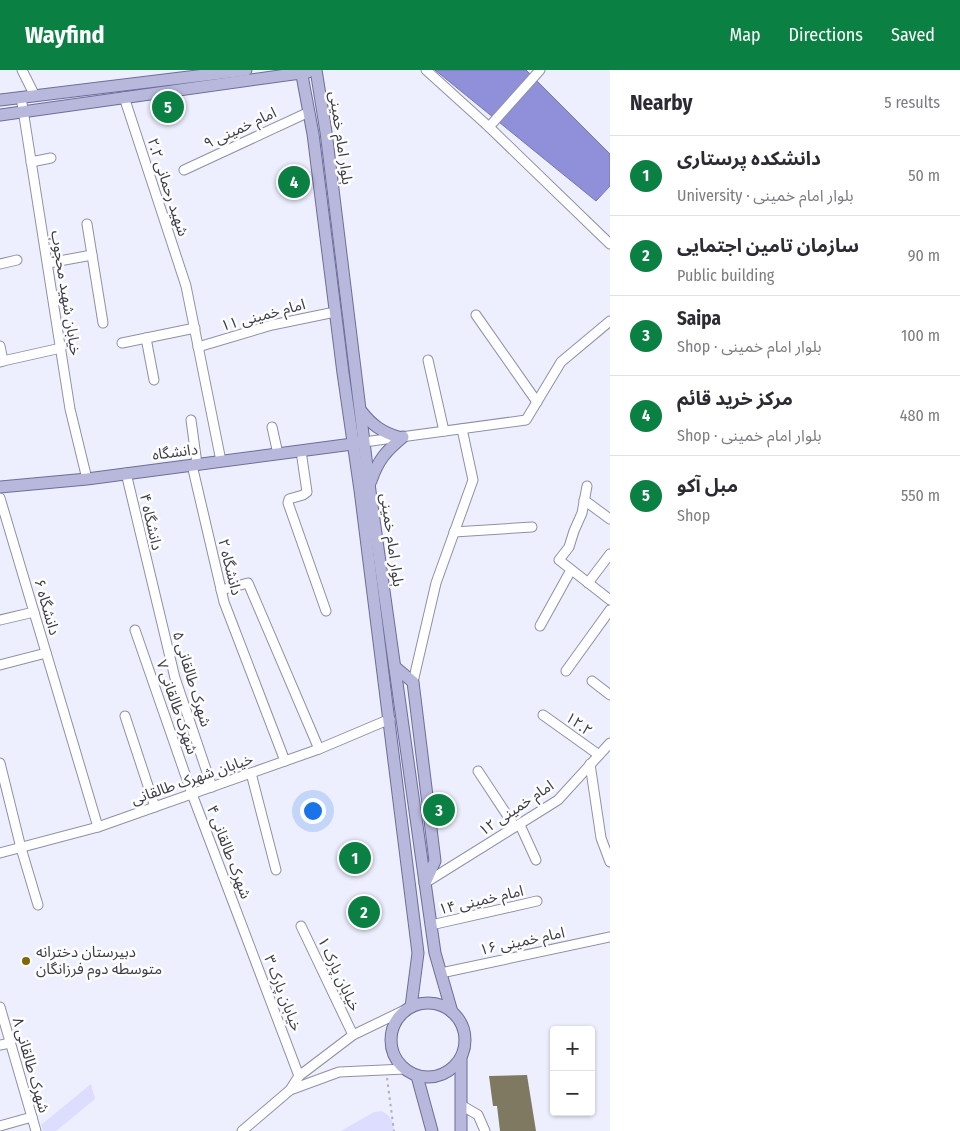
<!DOCTYPE html>
<meta charset="utf-8">
<style>
:root{--surface:#fff;--page:#f7f7f7;--text:#2b2b33;--muted:#7c7c81;--line:#e1e1e2;--accent:#0b8043}
body{margin:0;font-family:"Fira Sans Condensed","Noto Sans Arabic",sans-serif;background:var(--page);color:var(--text)}
.controls{position:absolute;right:15px;bottom:15px;display:grid;overflow:hidden;border-radius:5px;box-shadow:0 1px 4px #0004}
.controls button{width:45px;height:45px;display:grid;place-items:center;padding:0;border:0;border-bottom:1px solid var(--line);background:var(--surface);color:var(--text);font:25px sans-serif}
.you{position:absolute;left:312px;top:740px;width:18px;height:18px;margin:-12px;border:4px solid #fff;border-radius:50%;background:#1a73e8;box-shadow:0 0 0 8px #1a73e833}
.badge{display:grid;place-items:center;width:32px;height:32px;border-radius:50%;background:var(--accent);color:#fff;font-size:16px;font-weight:700}
.pin{position:absolute;translate:-50% -50%;border:2px solid #fff;box-shadow:0 1px 5px #0006}
.list{margin:0;padding:0;list-style:none}
h2{display:flex;justify-content:space-between;align-items:center;height:65px;margin:0;padding:0 20px;font-size:21px}
h2 small{font-size:16px;font-weight:400;color:var(--muted)}
.list li{display:grid;grid-template-columns:32px 1fr auto;gap:15px;align-items:center;box-sizing:border-box;height:80px;padding:0 20px;border-top:1px solid var(--line)}
.list b{display:block;font-size:19px;white-space:nowrap}
.list p{margin:0;font-size:16px;white-space:nowrap;color:var(--muted)}
.list em{font-size:16px;font-style:normal;color:var(--muted)}
.map{position:relative;flex:none;width:610px;height:1061px;overflow:hidden}
header{display:flex;align-items:center;gap:30px;box-sizing:border-box;height:70px;padding:0 25px;background:var(--accent);color:#fff}
header strong{font-size:24px}
nav{display:flex;gap:28px;margin-inline-start:auto;font-size:18px}
main{display:flex}
aside{flex:1;background:var(--surface)}
.map>svg:first-child{display:block}
.green{fill:#dcddff}
.water{fill:#908fda;stroke:#7676ad}
.building{fill:#7f7962}
.lines{fill:none;stroke-linecap:round;stroke-linejoin:round}
.minor-casing{stroke:#8f90a7;stroke-width:11}
.major-casing{stroke:#6d6d99;stroke-width:13}
.path{stroke:#adaebb;stroke-width:2;stroke-dasharray:2.5 4;stroke-linecap:butt}
.minor{stroke:#fff;stroke-width:9}
.major{stroke:#b8b8dd;stroke-width:11}
.poi-dot{fill:#7e6800;stroke:#fdfdfd;stroke-width:2}
.labels{text-anchor:middle;dominant-baseline:central;stroke-width:5;stroke-linejoin:round;paint-order:stroke}
.street-label{font-size:15px;fill:#3a3b45;stroke:#fdfdfd}
.poi-label{font-size:15px;fill:#3a3b45;stroke:#fdfdfd;text-anchor:start}
</style>
<header>
<strong>Wayfind</strong>
<nav><a>Map</a><a>Directions</a><a>Saved</a></nav>
</header>
<main>
<div class="map">
<svg width="610" height="1061" viewBox="0 0 610 1061">
<rect width="100%" height="100%" fill="#eeeffe"/>
<g class="green">
<polygon points="91,1014 95,1029 56,1061 43,1061 41,1055"/>
<path d="M382 1041C391 1046 393 1051 394 1061H341L374 1042Z"/>
</g>
<polygon class="water" points="435,0 526,0 610,84 610,116 596,131"/>
<polygon class="building" points="527,1005 536,1061 500,1061 497,1036 493,1036 489,1006"/>
<g class="lines">
<defs>
<g id="minor">
<polyline points="22,0 35,26"/>
<polyline points="426,0 489,57 610,174"/>
<polyline points="21,27 70,339 87,409"/>
<polyline points="124,27 186,216 221,391"/>
<polyline points="489,57 540,0"/>
<polyline points="31,92 51,88"/>
<polyline points="184,100 309,42"/>
<polyline points="87,154 103,253"/>
<polyline points="48,193 92,185"/>
<polyline points="0,194 17,190"/>
<polyline points="476,245 537,332"/>
<polyline points="146,268 154,310"/>
<polyline points="122,273 195,258"/>
<polyline points="0,276 3,291 0,292"/>
<polyline points="198,277 272,255 335,242"/>
<polyline points="428,290 444,361"/>
<polyline points="3,291 61,278"/>
<polyline points="191,350 197,394"/>
<polyline points="272,357 278,384"/>
<polyline points="364,372 526,350 561,292 610,251"/>
<polyline points="301,381 307,422 303,425 289,429 288,433 326,541"/>
<polyline points="192,395 224,532 285,691"/>
<polyline points="126,403 175,608 212,717"/>
<polyline points="587,416 582,443 574,461 569,477 559,490 610,530"/>
<polyline points="0,428 98,757"/>
<polyline points="584,430 610,449"/>
<polyline points="454,462 532,457"/>
<polyline points="588,513 610,484"/>
<polyline points="221,520 248,513 319,679"/>
<polyline points="0,550 34,542"/>
<polyline points="540,556 571,500"/>
<polyline points="135,560 192,724 299,1006"/>
<polyline points="0,595 46,583"/>
<polyline points="566,601 610,540"/>
<polyline points="592,611 610,625"/>
<polyline points="413,612 436,513 473,410 462,359"/>
<polyline points="543,645 599,685"/>
<polyline points="125,646 155,737"/>
<polyline points="0,693 21,778 38,835"/>
<polyline points="590,694 601,768 610,792"/>
<polyline points="478,701 515,757"/>
<polyline points="251,703 276,800"/>
<polyline points="520,755 536,790"/>
<polyline points="0,783 98,757 319,679 390,649"/>
<polyline points="425,813 558,730 610,673"/>
<polyline points="431,855 537,831"/>
<polyline points="301,856 353,965"/>
<polyline points="441,903 610,867"/>
<polyline points="0,937 36,1061"/>
<polyline points="0,975 10,973"/>
<polyline points="290,1020 339,1002 405,999"/>
<polyline points="461,1035 478,1045 485,1061"/>
<polyline points="0,1056 32,1047"/>
<polyline points="242,1061 290,1020 299,1006 353,965 411,937"/>
</g>
<g id="major">
<polyline points="301,0 313,64 343,303 360,420 418,883 411,937"/>
<polyline points="316,0 326,62 370,421 431,855 435,883 452,942"/>
<polyline points="0,30 246,0"/>
<polyline points="0,45 308,2"/>
<path d="M362 342C372 355 382 362 398 367"/>
<path d="M371 411C378 390 386 381 403 367"/>
<polyline points="0,417 87,409 360,373"/>
<polyline points="395,597 413,612 435,791 425,813"/>
<circle cx="428" cy="970" r="37"/>
<polyline points="417,1006 432,1061"/>
<polyline points="461,1061 461,988"/>
</g>
</defs>
<use href="#minor" class="minor-casing"/>
<use href="#major" class="major-casing"/>
<polyline class="path" points="387,1008 394,1061"/>
<use href="#minor" class="minor"/>
<use href="#major" class="major"/>
</g>
<circle class="poi-dot" cx="26" cy="891" r="5"/>
<g class="labels">
<g class="street-label">
<text transform="translate(240 58) rotate(-25)">امام خمینی ۹</text>
<text transform="translate(341 68) rotate(82)">بلوار امام خمینی</text>
<text transform="translate(168 117) rotate(72)">شهید رحمانی ۲.۲</text>
<text transform="translate(66 223) rotate(81)">خیابان شهید محجوب</text>
<text transform="translate(263 245) rotate(-15)">امام خمینی ۱۱</text>
<text transform="translate(175 382) rotate(-7)">دانشگاه</text>
<text transform="translate(151 452) rotate(77)">دانشگاه ۴</text>
<text transform="translate(392 470) rotate(82)">بلوار امام خمینی</text>
<text transform="translate(230 497) rotate(76)">دانشگاه ۲</text>
<text transform="translate(47 537) rotate(74)">دانشگاه ۶</text>
<text transform="translate(192 609) rotate(73)">شهرک طالقانی ۵</text>
<text transform="translate(177 637) rotate(71)">شهرک طالقانی ۷</text>
<text transform="translate(579 654) rotate(36)">۱۲.۲</text>
<text transform="translate(192 709) rotate(-19)">خیابان شهرک طالقانی</text>
<text transform="translate(516 738) rotate(-34)">امام خمینی ۱۲</text>
<text transform="translate(229 782) rotate(69)">شهرک طالقانی ۴</text>
<text transform="translate(481 830) rotate(-13)">امام خمینی ۱۴</text>
<text transform="translate(522 871) rotate(-12)">امام خمینی ۱۶</text>
<text transform="translate(339 904) rotate(65)">خیابان پارک ۱</text>
<text transform="translate(283 923) rotate(69)">خیابان پارک ۳</text>
<text transform="translate(31 995) rotate(74)">شهرک طالقانی ۸</text>
</g>
<g class="poi-label">
<text x="36" y="882">دبیرستان دخترانه<tspan x="36" dy="17">متوسطه دوم فرزانگان</tspan></text>
</g>
</g>
</svg>
<div class="controls">
<button>+</button>
<button>−</button>
</div>
<div class="you"></div>
<div class="pin badge" style="left:355px;top:788px">1</div>
<div class="pin badge" style="left:364px;top:842px">2</div>
<div class="pin badge" style="left:439px;top:740px">3</div>
<div class="pin badge" style="left:294px;top:112px">4</div>
<div class="pin badge" style="left:168px;top:37px">5</div>
</div>
<aside>
<h2>Nearby<small>5 results</small></h2>
<ul class="list">
<li><span class="badge">1</span><div><b>دانشکده پرستاری</b><p>University · بلوار امام خمینی</p></div><em>50 m</em></li>
<li><span class="badge">2</span><div><b>سازمان تامین اجتمایی</b><p>Public building</p></div><em>90 m</em></li>
<li><span class="badge">3</span><div><b>Saipa</b><p>Shop · بلوار امام خمینی</p></div><em>100 m</em></li>
<li><span class="badge">4</span><div><b>مرکز خرید قائم</b><p>Shop · بلوار امام خمینی</p></div><em>480 m</em></li>
<li><span class="badge">5</span><div><b>مبل آکو</b><p>Shop</p></div><em>550 m</em></li>
</ul>
</aside>
</main>
